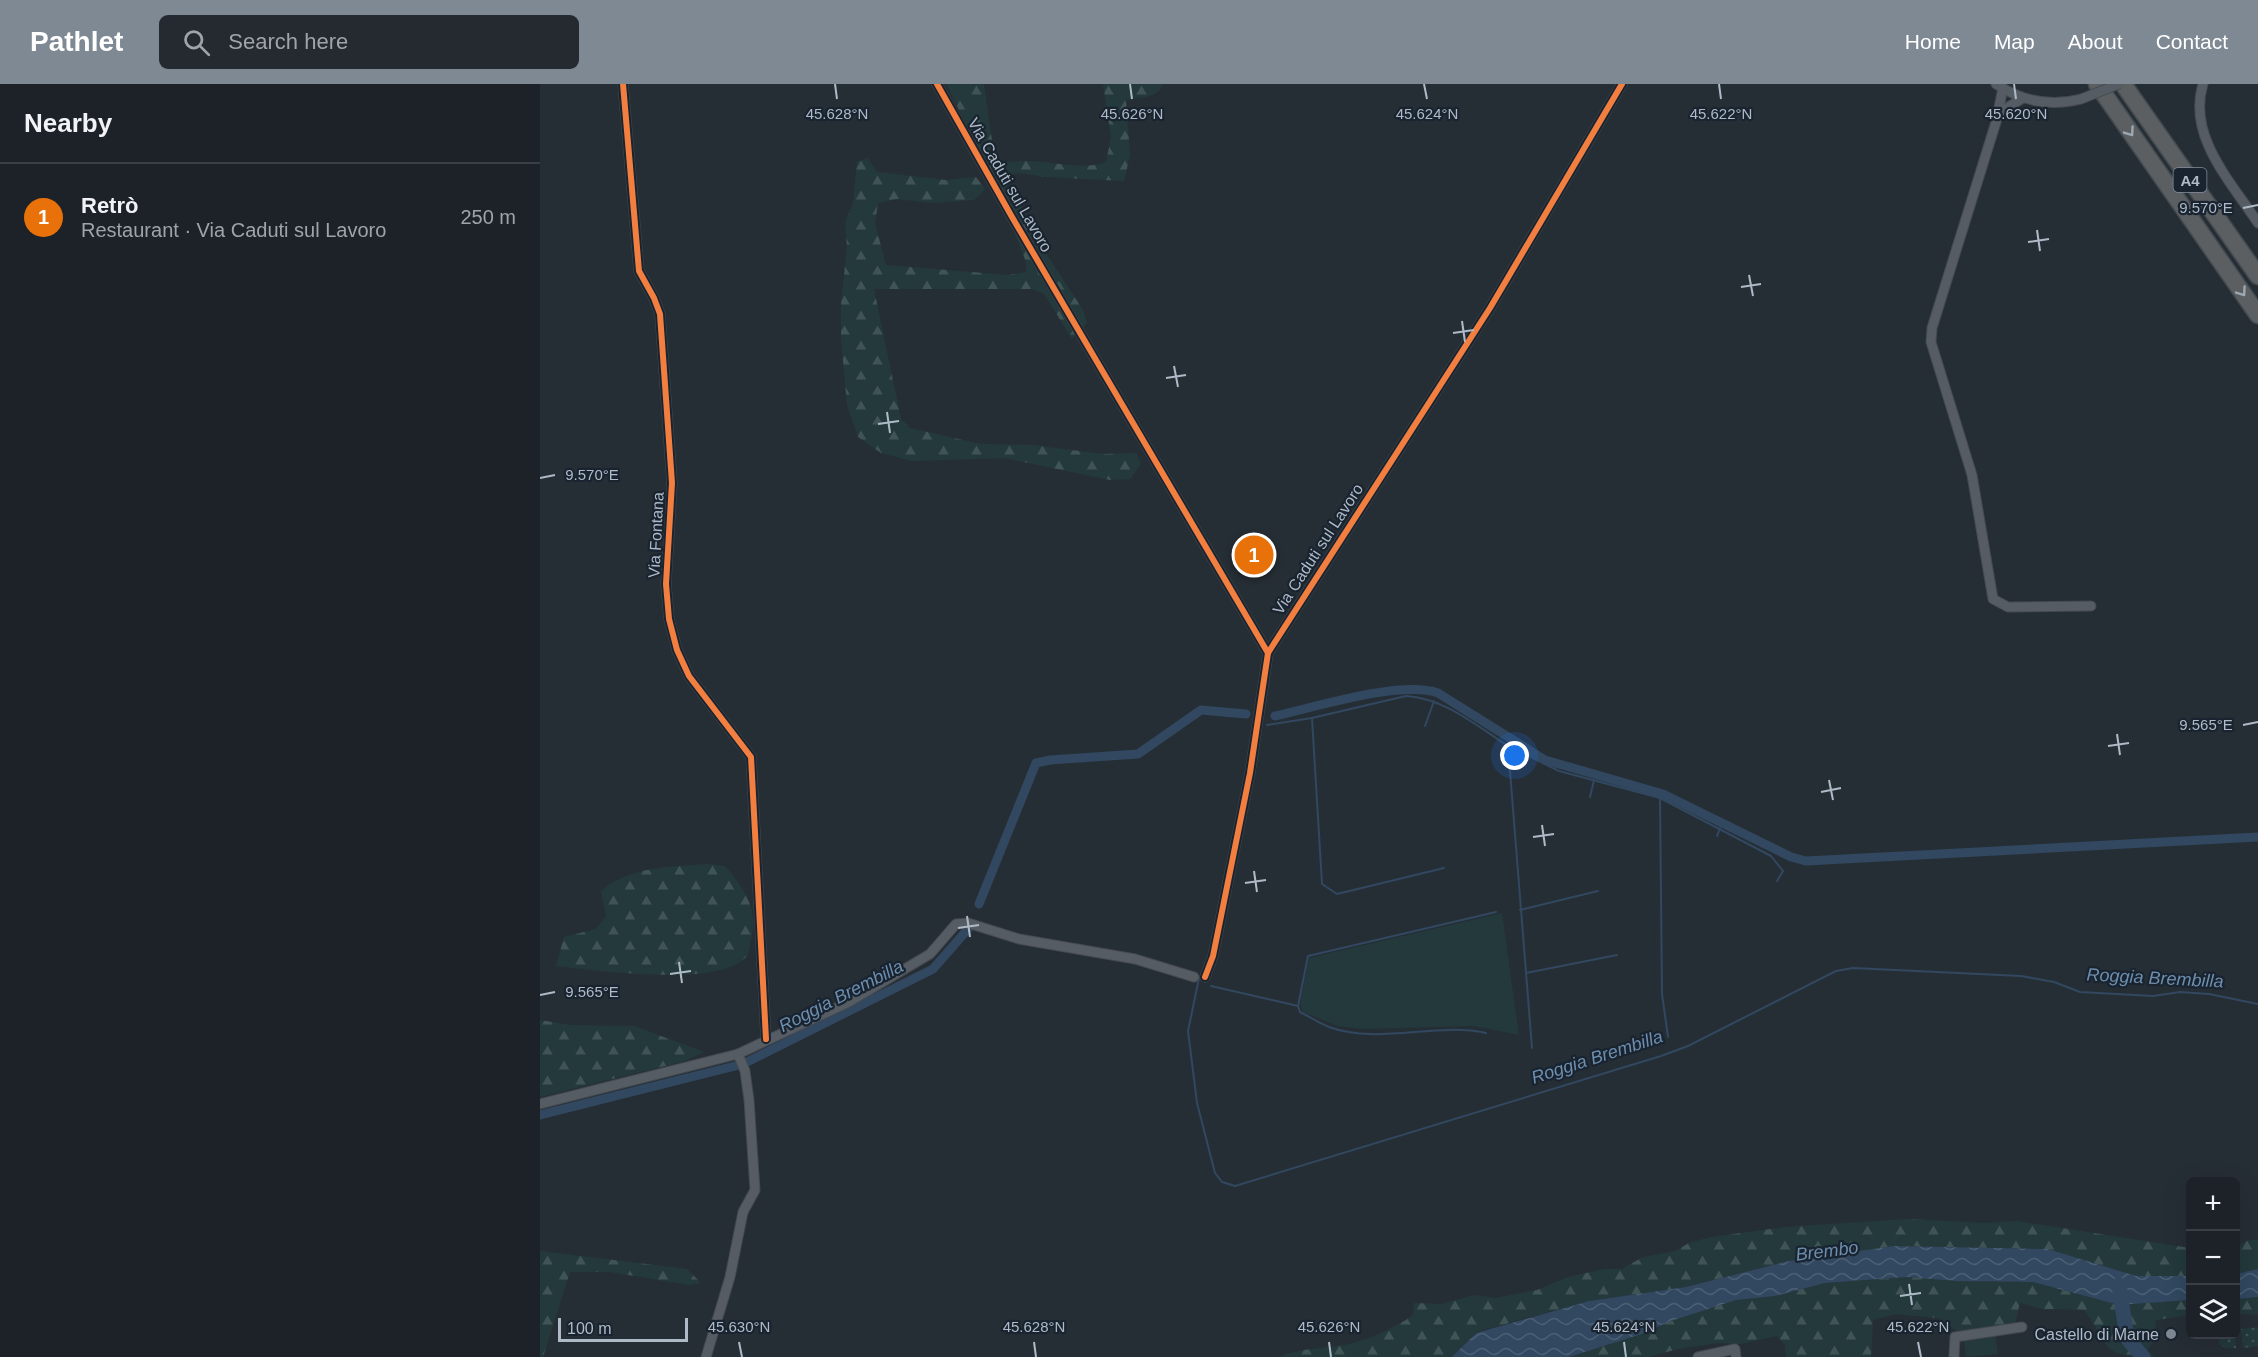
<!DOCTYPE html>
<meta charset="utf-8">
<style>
:root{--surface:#1c2228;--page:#252a30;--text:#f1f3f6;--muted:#a0a4a8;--line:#3a3f45;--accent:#7e8994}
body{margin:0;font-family:Helvetica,sans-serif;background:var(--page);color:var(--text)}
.controls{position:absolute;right:18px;bottom:18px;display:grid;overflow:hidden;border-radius:9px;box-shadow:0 6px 24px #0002}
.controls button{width:54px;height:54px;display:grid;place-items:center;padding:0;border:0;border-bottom:2px solid var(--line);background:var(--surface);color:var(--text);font:30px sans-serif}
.scale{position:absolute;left:18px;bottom:15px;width:130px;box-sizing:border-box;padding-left:6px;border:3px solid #aebac7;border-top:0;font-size:16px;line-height:21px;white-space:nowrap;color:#aebac7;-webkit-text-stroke:4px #192430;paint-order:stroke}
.you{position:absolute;left:975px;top:672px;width:21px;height:21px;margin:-15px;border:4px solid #fff;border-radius:50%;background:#1a73e8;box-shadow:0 0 0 9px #1a73e833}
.badge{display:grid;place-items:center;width:39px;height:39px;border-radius:50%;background:var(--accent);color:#fff;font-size:20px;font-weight:700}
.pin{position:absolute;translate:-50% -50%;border:3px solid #fff;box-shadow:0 2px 6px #0006}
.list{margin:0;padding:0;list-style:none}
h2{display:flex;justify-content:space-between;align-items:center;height:78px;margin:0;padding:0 24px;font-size:26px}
h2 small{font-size:20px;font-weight:400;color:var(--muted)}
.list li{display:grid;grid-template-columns:39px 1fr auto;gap:18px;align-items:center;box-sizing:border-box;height:108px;padding:0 24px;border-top:2px solid var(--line)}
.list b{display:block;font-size:22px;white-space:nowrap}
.list p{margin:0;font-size:20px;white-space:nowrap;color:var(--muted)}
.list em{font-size:20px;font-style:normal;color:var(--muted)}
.icon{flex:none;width:33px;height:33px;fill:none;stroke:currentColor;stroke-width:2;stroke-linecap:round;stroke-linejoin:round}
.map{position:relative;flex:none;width:1718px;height:1273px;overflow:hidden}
header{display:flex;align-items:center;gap:36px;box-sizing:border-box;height:84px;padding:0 30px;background:var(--accent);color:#fff}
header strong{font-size:28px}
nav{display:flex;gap:33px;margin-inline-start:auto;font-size:21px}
.search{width:420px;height:54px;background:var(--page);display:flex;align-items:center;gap:15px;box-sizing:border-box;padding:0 21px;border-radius:9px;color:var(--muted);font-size:22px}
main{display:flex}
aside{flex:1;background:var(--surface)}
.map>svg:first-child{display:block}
.grass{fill:url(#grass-dots)}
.forest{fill:url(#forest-firs)}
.pitch{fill:#23393b}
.water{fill:url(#water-waves)}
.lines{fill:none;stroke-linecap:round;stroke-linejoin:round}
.stream{stroke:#314860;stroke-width:2}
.canal{stroke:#314860;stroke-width:9}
.river{stroke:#314860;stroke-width:15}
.minor-casing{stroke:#444a4f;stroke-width:11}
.motorway-casing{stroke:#424a51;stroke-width:19}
.minor{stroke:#565c63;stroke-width:9}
.motorway{stroke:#5c5f62;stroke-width:16}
.minor-bridge-casing{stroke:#444a4f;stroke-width:11;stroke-linecap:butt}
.minor-bridge{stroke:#565c63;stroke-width:9}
.cycleway-casing{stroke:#192430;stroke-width:10}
.cycleway{stroke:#f27e40;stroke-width:6}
.oneway{stroke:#9ea8b3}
.ticks{fill:none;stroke:#aebac7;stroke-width:2}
.poi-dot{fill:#7e8994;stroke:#192430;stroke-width:2}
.labels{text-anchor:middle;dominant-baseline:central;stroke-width:4.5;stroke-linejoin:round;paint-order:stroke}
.shield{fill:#192430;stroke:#818d9a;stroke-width:1.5}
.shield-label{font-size:15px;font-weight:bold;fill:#aebac7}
.street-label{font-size:16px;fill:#aebac7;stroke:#192430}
.poi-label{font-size:16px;fill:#aebac7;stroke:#192430;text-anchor:end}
.water-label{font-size:18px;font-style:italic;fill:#6d8ead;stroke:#192430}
.ticks-label{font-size:15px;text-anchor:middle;fill:#aebac7;stroke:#192430;stroke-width:4.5;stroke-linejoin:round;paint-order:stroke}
</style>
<header>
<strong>Pathlet</strong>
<div class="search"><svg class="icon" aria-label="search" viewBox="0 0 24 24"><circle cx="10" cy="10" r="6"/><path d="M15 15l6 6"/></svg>Search here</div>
<nav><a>Home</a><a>Map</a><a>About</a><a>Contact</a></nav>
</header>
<main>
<aside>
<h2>Nearby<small></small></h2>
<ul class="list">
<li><span class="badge" style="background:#e8710a">1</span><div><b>Retrò</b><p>Restaurant · Via Caduti sul Lavoro</p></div><em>250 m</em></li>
</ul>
</aside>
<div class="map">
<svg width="1718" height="1273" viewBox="0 0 1718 1273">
<defs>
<pattern id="grass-dots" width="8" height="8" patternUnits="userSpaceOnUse" patternTransform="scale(1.5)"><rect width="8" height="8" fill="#23393b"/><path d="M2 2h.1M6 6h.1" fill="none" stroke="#405456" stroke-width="1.8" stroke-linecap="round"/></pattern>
<pattern id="forest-firs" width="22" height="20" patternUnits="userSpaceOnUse" patternTransform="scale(1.5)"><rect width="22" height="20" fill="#23393b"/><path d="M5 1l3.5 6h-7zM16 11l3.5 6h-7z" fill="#405456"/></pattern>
<pattern id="water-waves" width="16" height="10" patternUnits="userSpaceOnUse" patternTransform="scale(1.5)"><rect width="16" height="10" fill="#314860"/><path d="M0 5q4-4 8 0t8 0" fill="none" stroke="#4c6075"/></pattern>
</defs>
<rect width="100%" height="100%" fill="#262e35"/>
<g class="grass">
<polygon points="1718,1243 1718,1262 1703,1264 1701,1245"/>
<polygon points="1683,1251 1695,1251 1696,1264 1686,1264 1679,1260 1679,1255"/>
</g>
<g class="forest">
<path d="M406 0H444L455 78C466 79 476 77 487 77 515 77 540 87 566 78L571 53 563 0H623C617 16 599 12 586 16L590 71 584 97 506 93 480 89 462 92 484 126 509 174 543 226 547 239 532 255 504 210 492 205H334L361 335 370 344 441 360 492 361 563 370 596 369 601 380 590 395 570 396 464 374 372 377 341 369 318 353 307 321 301 255V220L307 163 305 139 313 119 317 78 328 74 337 88 406 96 436 93 445 105 434 116 393 119 357 115 338 119 335 139 346 181 468 191 486 188V178L452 91Z"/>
<path d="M167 780 185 782C201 800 219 825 212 851 210 858 210 868 206 873 179 904 55 886 16 882L24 853 56 845 66 832 61 807C91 782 130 783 167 780Z"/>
<polygon points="0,936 31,941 94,942 164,968 145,977 0,1013"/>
<path d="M1368 1135 1444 1139 1477 1137 1650 1164V1192H1596L1508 1165 1354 1162 1249 1177 1146 1203 1049 1217 936 1248 912 1273H739C759 1264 782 1265 804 1261 826 1257 854 1245 873 1231L874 1219 902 1220 934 1211 955 1214 997 1206 1028 1193 1064 1185H1082L1103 1173 1135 1167 1149 1159 1171 1153 1246 1143Z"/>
<polygon points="1718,1155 1718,1185 1696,1190 1696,1164 1706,1157"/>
<polygon points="0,1167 147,1185 161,1199 149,1201 70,1188 30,1188 3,1273 0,1273"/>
<path d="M1366 1193 1416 1197 1493 1198 1579 1221 1650 1216V1231L1616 1236 1615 1253 1608 1266 1614 1273C1560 1273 1572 1264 1544 1226L1503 1225 1480 1219 1475 1239 1417 1247 1398 1234 1355 1230 1333 1236 1331 1273H1246L1245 1261 1237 1252 1200 1260 1178 1259 1138 1265 1108 1273H1029L1105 1249 1128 1238 1196 1216 1235 1212 1285 1199Z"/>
<polygon points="1718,1213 1718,1231 1696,1229 1696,1215"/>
</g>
<g class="pitch">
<polygon points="962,829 979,951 933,942 822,945 798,942 763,928 760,920 769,874"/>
<polygon points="1455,1250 1458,1270 1426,1273 1424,1255"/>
</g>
<g class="water">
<polygon points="1354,1162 1508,1165 1596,1192 1650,1192 1650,1216 1579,1221 1493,1198 1416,1197 1366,1193 1285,1199 1235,1212 1196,1216 1128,1238 1105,1249 1029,1273 912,1273 936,1249 1049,1217 1146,1203 1249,1177"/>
<polygon points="1718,1185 1718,1213 1696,1215 1696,1190"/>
</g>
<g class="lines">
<g class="stream">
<polyline points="772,634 782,800 797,810 904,784"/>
<path d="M727 641 772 634 866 612C904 614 937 642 968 662"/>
<polyline points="885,642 894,617"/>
<polyline points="1050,713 1054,696"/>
<polyline points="1120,714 1122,910 1128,953"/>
<polyline points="1177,752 1180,744"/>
<polyline points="980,826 1058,807"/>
<polyline points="986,889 1077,871"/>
<polyline points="659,894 648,947 657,1019 675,1089 682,1098 695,1102 1121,972 1148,962 1296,887 1313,884 1481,892 1514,898 1540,908 1613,912 1640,908 1669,910 1718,920"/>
<polyline points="671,902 758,922 768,872 956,828"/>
<path d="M758 922 760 928C770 933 779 939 789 943 839 961 895 938 946 949"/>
<polyline points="992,964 968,662 1019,687 1120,714 1231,772 1243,787 1237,797"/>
</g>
<g class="canal">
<path d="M735 632C776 623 861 596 898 609L1005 676 1123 710 1251 773 1266 777 1718 753"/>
<polyline points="439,820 496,679 510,676 598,670 661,626 706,630"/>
<polyline points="0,1031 203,980 393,885 428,845"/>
</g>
<polyline class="river" points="1579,1201 1587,1254 1603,1273"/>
<defs>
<g id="minor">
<polyline points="83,0 99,187 114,214 120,230 132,399 126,500 129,535 137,566 149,592 211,673 226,955"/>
<polyline points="397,0 472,133 728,569"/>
<path d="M1456 0C1483 18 1510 23 1541 15"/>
<path d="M1663 0C1647 52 1691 98 1718 139"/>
<polyline points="1463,4 1456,38 1392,244 1391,258 1432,391 1453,515 1468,523 1551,522"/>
<polyline points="1459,33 1465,25 1483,14"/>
<polyline points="665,893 673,872 710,689 728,569 950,224 1082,0"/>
<polyline points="0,1020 198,970 309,918 390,870 416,840 428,839 479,855 595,875 654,893"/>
<polyline points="166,1273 190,1193 203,1128 215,1106 209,1016 205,987 198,970"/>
<polyline points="1158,1273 1195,1265 1196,1273"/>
<polyline points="1414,1273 1415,1253 1482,1243"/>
</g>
<g id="motorway">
<polyline points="1557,0 1718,231"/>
<polyline points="1583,0 1718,192"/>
</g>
</defs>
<use href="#minor" class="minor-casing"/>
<use href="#motorway" class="motorway-casing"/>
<use href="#minor" class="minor"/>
<use href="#motorway" class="motorway"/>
<defs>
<polyline id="minor-bridge" points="1541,15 1579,0"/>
</defs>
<use href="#minor-bridge" class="minor-bridge-casing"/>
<use href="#minor-bridge" class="minor-bridge"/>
<defs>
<g id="cycleway">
<polyline points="83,0 99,187 114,214 120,230 132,399 126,500 129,535 137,566 149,592 211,673 226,955"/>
<polyline points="397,0 472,133 728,569"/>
<polyline points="665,893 673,872 710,689 728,569 950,224 1082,0"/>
</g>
</defs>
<use href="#cycleway" class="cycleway-casing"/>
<use href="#cycleway" class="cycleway"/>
</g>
<defs><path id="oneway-chevron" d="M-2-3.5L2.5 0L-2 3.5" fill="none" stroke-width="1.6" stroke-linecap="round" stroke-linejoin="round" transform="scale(1.5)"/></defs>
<g class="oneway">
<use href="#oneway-chevron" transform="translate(1590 48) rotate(55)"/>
<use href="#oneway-chevron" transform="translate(1702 208) rotate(55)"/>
</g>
<path class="ticks" d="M295 0 297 15M590 0 592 15M884 0 887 15M1179 0 1181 15M1474 0 1476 15M1703 124 1718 121M1497 146 1500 167M1488 158 1509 155M1209 191 1213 212M1201 203 1221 200M922 237 925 258M913 249 934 246M634 282 638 303M626 294 646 291M347 328 350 349M338 340 359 337M0 394 15 391M1703 641 1718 638M1577 650 1580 671M1568 662 1589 659M1289 696 1293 716M1281 708 1301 704M1002 741 1005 762M993 753 1014 750M714 787 717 808M705 799 726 796M427 832 430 853M418 844 439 841M139 878 142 899M130 890 151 887M0 911 15 908M1369 1200 1372 1221M1360 1212 1381 1209M199 1258 202 1273M494 1258 496 1273M789 1258 791 1273M1084 1258 1086 1273M1378 1258 1381 1273"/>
<circle class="poi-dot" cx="1631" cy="1250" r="6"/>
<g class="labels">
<rect class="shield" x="1633.5" y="84" width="33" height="24" rx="4.5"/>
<g class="shield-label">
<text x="1650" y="96">A4</text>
</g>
<g class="street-label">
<text transform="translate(470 101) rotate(60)">Via Caduti sul Lavoro</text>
<text transform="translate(116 451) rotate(-87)">Via Fontana</text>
<text transform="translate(778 465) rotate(-57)">Via Caduti sul Lavoro</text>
</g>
<g class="poi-label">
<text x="1619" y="1250">Castello di Marne</text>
</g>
<g class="water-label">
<text transform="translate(1615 894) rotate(3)">Roggia Brembilla</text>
<text transform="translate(301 912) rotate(-27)">Roggia Brembilla</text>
<text transform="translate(1057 973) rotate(-18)">Roggia Brembilla</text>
<text transform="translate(1287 1167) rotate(-7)">Brembo</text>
</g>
</g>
<g class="ticks-label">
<text x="297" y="35">45.628°N</text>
<text x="592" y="35">45.626°N</text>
<text x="887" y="35">45.624°N</text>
<text x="1181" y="35">45.622°N</text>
<text x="1476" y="35">45.620°N</text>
<text x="1666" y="129">9.570°E</text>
<text x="52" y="396">9.570°E</text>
<text x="1666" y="646">9.565°E</text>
<text x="52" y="913">9.565°E</text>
<text x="199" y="1248">45.630°N</text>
<text x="494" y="1248">45.628°N</text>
<text x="789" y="1248">45.626°N</text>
<text x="1084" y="1248">45.624°N</text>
<text x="1378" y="1248">45.622°N</text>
</g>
</svg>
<div class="controls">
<button>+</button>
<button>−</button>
<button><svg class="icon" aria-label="layers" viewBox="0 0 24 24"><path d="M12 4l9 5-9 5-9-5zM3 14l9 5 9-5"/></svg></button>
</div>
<div class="scale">100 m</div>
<div class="you"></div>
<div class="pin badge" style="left:714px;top:471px;background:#e8710a">1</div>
</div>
</main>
